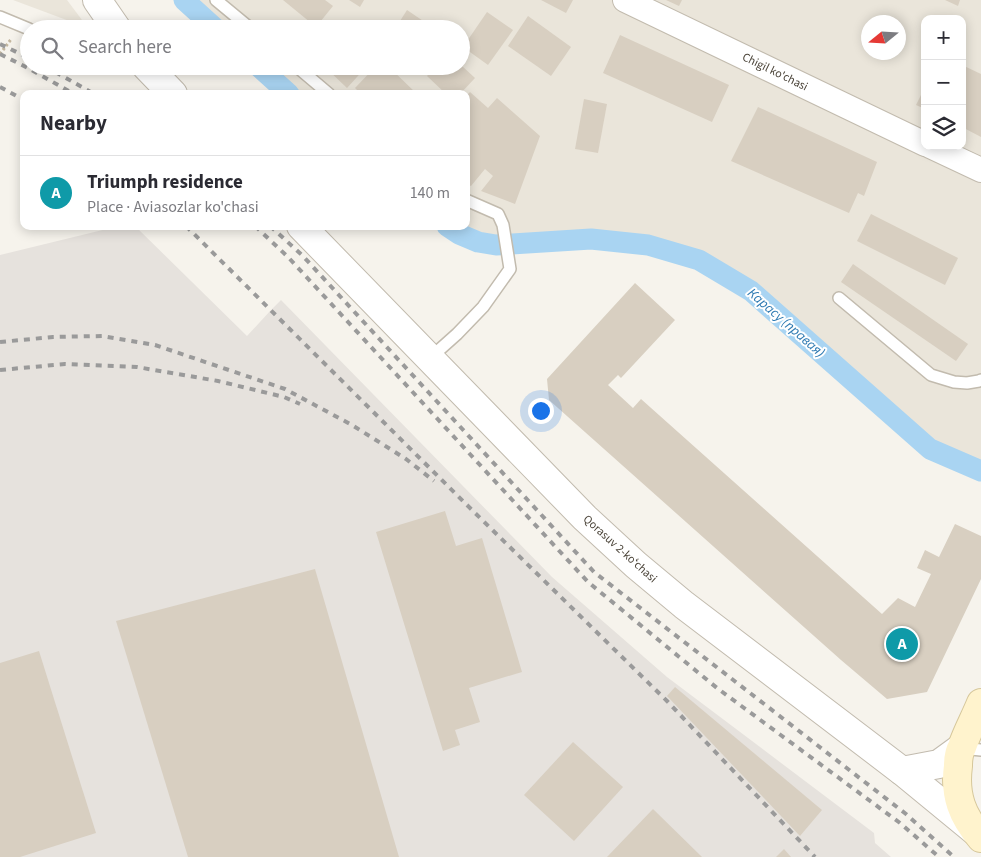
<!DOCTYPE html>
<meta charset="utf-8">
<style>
:root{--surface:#fff;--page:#f2f2f3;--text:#2b2b33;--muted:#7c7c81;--line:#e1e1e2;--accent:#7c3aed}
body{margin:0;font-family:"Source Sans 3",sans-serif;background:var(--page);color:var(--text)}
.controls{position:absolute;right:15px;top:15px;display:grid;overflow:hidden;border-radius:10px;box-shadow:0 2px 12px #0003}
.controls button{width:45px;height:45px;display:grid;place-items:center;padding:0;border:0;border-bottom:1px solid var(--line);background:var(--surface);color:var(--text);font:25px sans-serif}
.compass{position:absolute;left:861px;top:15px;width:45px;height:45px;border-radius:50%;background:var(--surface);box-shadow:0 2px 12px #0003;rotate:252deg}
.you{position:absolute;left:540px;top:410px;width:18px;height:18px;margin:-12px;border:4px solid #fff;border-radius:50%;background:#1a73e8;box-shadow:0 0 0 8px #1a73e833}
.badge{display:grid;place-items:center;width:32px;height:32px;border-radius:50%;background:var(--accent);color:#fff;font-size:16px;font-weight:700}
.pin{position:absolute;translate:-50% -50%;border:2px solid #fff;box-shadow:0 1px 5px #0006}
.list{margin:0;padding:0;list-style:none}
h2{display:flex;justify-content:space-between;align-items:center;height:65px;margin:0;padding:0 20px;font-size:21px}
h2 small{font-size:16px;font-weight:400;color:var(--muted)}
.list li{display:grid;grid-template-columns:32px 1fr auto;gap:15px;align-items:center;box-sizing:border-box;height:75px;padding:0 20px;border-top:1px solid var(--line)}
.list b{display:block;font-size:19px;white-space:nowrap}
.list p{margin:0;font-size:16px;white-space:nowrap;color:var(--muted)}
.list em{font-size:16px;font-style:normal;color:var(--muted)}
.icon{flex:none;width:28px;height:28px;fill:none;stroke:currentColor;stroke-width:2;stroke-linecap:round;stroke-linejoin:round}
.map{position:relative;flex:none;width:981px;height:857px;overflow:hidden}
.search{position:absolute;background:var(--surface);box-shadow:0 2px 12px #0003;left:20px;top:20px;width:450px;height:55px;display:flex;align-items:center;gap:12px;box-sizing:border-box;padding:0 18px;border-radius:28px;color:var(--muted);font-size:19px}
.panel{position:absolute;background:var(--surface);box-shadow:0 2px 12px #0003;left:20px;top:90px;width:450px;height:140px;border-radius:10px}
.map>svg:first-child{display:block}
.residential{fill:#eae5da;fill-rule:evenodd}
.industrial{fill:#e6e2dd}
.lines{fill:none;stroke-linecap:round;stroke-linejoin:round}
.canal{stroke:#a9d4f2;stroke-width:21}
.building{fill:#d8cfc1}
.service-casing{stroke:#c2bbae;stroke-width:14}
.minor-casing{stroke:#c2bbae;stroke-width:26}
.tertiary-casing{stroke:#c2bbae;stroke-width:30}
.secondary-casing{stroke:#d6c79b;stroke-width:30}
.path{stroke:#c4b79f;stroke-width:3;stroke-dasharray:2.5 2.5;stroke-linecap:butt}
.service{stroke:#fff;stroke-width:11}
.minor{stroke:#fff;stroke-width:24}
.tertiary{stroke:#fff;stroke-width:28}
.secondary{stroke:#fff3cd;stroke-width:28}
.rail{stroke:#9a9a9a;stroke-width:4;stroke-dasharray:6 6;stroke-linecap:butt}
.labels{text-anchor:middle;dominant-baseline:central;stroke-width:4;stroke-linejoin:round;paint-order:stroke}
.street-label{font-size:12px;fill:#4b4439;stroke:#fff}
.water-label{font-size:14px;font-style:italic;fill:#2e7ab2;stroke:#fff}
</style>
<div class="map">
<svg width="981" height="857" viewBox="0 0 981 857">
<rect width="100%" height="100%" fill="#f6f3ec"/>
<g class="residential">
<polygon points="13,0 67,0 88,28"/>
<path d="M184 0H981V471L930 449 752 291 699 260 648 245 591 239 496 245 478 242 459 234 447 226H466V94H289L258 66H461V29H216ZM925 19H962V146H925ZM868 22H898V52H868Z"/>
</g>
<polygon class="industrial" points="119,226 135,226 247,336 271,310 281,300 552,577 667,677 874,833 875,843 891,857 0,857 0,255"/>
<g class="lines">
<g class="canal">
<polyline points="184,0 216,29"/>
<polyline points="258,66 289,94"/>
<polyline points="447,226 459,234 478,242 496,245 591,239 648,245 699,260 751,291 930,449 981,471"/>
</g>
</g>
<g class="building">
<polygon points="283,0 325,0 333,6 316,27"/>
<polygon points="349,0 364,0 360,7"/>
<polygon points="541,0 573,0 566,13"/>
<polygon points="666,0 682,0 679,6"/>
<polygon points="945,0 960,0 958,6"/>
<polygon points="407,10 432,27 431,29 395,29"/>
<polygon points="487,12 513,30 488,65 463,47"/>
<polygon points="528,16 571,47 551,76 508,46"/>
<polygon points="620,35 729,85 712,122 603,73"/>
<polygon points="962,65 981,74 981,137 962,127"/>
<polygon points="324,66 367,66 347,88"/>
<polygon points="376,66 388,66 417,94 361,94 355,88"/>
<polygon points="436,66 462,66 475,78 460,94 446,94 427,76"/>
<polygon points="925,87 925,109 916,105"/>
<polygon points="470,92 488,108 497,98 540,136 515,204 481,191 493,176 485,169 471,186 466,184 466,96"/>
<polygon points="584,99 607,104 598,153 575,149"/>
<polygon points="758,107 877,162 864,196 858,193 849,213 731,161"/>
<polygon points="871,214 958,258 945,285 857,241"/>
<polygon points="853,264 968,344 956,361 841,282"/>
<polygon points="635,283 675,320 621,378 618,375 608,385 633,408 641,399 882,614 898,598 915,607 931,574 917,568 925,550 939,557 955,524 981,536 981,579 927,692 887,699 841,660 549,400 547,379"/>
<polygon points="445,511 456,546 482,538 522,672 469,688 480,722 455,730 460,745 443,751 376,532"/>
<polygon points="315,569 399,857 188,857 116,621"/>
<polygon points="39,651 96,833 20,857 0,857 0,663"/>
<polygon points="675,687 822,810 800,836 667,696"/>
<polygon points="573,742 623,787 574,841 524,795"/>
<polygon points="653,809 702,857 607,857"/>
<polygon points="784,849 791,857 776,857"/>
</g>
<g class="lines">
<defs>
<g id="service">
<polyline points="216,0 251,29"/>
<polyline points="0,17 29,29"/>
<polyline points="296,66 329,94"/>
<polyline points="839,298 931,375 954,382 967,383 979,381 981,380"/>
<polyline points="429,359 457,334 483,307 510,269 503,225 498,214 466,200"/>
<polyline points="961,748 981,750"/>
</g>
<g id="minor">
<polyline points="625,0 925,144"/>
<polyline points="930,146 981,170"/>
</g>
<g id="tertiary">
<polyline points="97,0 117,29"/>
<polyline points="146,66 173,94"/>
<polyline points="301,226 585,518 636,565 684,605 902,771 975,831"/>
<polyline points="902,771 939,764 961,748"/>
</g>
<path id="secondary" d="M981 703C975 718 967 732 962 747 959 752 958 759 958 766 954 795 962 816 981 838"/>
</defs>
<use href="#service" class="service-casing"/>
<use href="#minor" class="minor-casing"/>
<use href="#tertiary" class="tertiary-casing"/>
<use href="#secondary" class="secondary-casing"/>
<polyline class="path" points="0,54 12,38"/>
<use href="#service" class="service"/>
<use href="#minor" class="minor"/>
<use href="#tertiary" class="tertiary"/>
<use href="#secondary" class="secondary"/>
<g class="rail">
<polyline points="0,44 29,58"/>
<polyline points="0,54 28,68 74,94"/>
<polyline points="45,66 94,94"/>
<polyline points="0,87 24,100"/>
<polyline points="186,226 472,510 667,701 815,857"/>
<polyline points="255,226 288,257 588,582 717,688 900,823 939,857"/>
<polyline points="270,226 302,255 594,572 906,814 954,857"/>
<polyline points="0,342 53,337 102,336 155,345 285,389 352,425 406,459 434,481"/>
<polyline points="0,370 65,364 137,367 218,381 284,397 300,404"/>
</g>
</g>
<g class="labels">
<g class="street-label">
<text transform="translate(775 72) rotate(26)">Chigil ko'chasi</text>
<text transform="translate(620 549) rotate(42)">Qorasuv 2-koʻchasi</text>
</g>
<g class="water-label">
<text transform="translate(786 323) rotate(41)">Карасу (правая)</text>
</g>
</g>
</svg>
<div class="controls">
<button>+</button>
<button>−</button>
<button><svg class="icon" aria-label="layers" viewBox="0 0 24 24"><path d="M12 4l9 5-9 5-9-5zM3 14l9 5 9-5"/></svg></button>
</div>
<svg class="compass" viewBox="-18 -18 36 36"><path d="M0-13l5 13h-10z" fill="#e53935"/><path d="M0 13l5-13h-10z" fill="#7c7c81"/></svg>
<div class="you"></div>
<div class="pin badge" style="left:902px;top:644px;background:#0f9aa8">A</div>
<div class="search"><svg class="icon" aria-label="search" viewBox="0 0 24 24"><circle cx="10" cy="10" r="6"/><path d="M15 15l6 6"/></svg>Search here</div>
<section class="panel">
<h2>Nearby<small></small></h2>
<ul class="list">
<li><span class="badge" style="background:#0f9aa8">A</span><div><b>Triumph residence</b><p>Place · Aviasozlar ko'chasi</p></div><em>140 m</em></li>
</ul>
</section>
</div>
